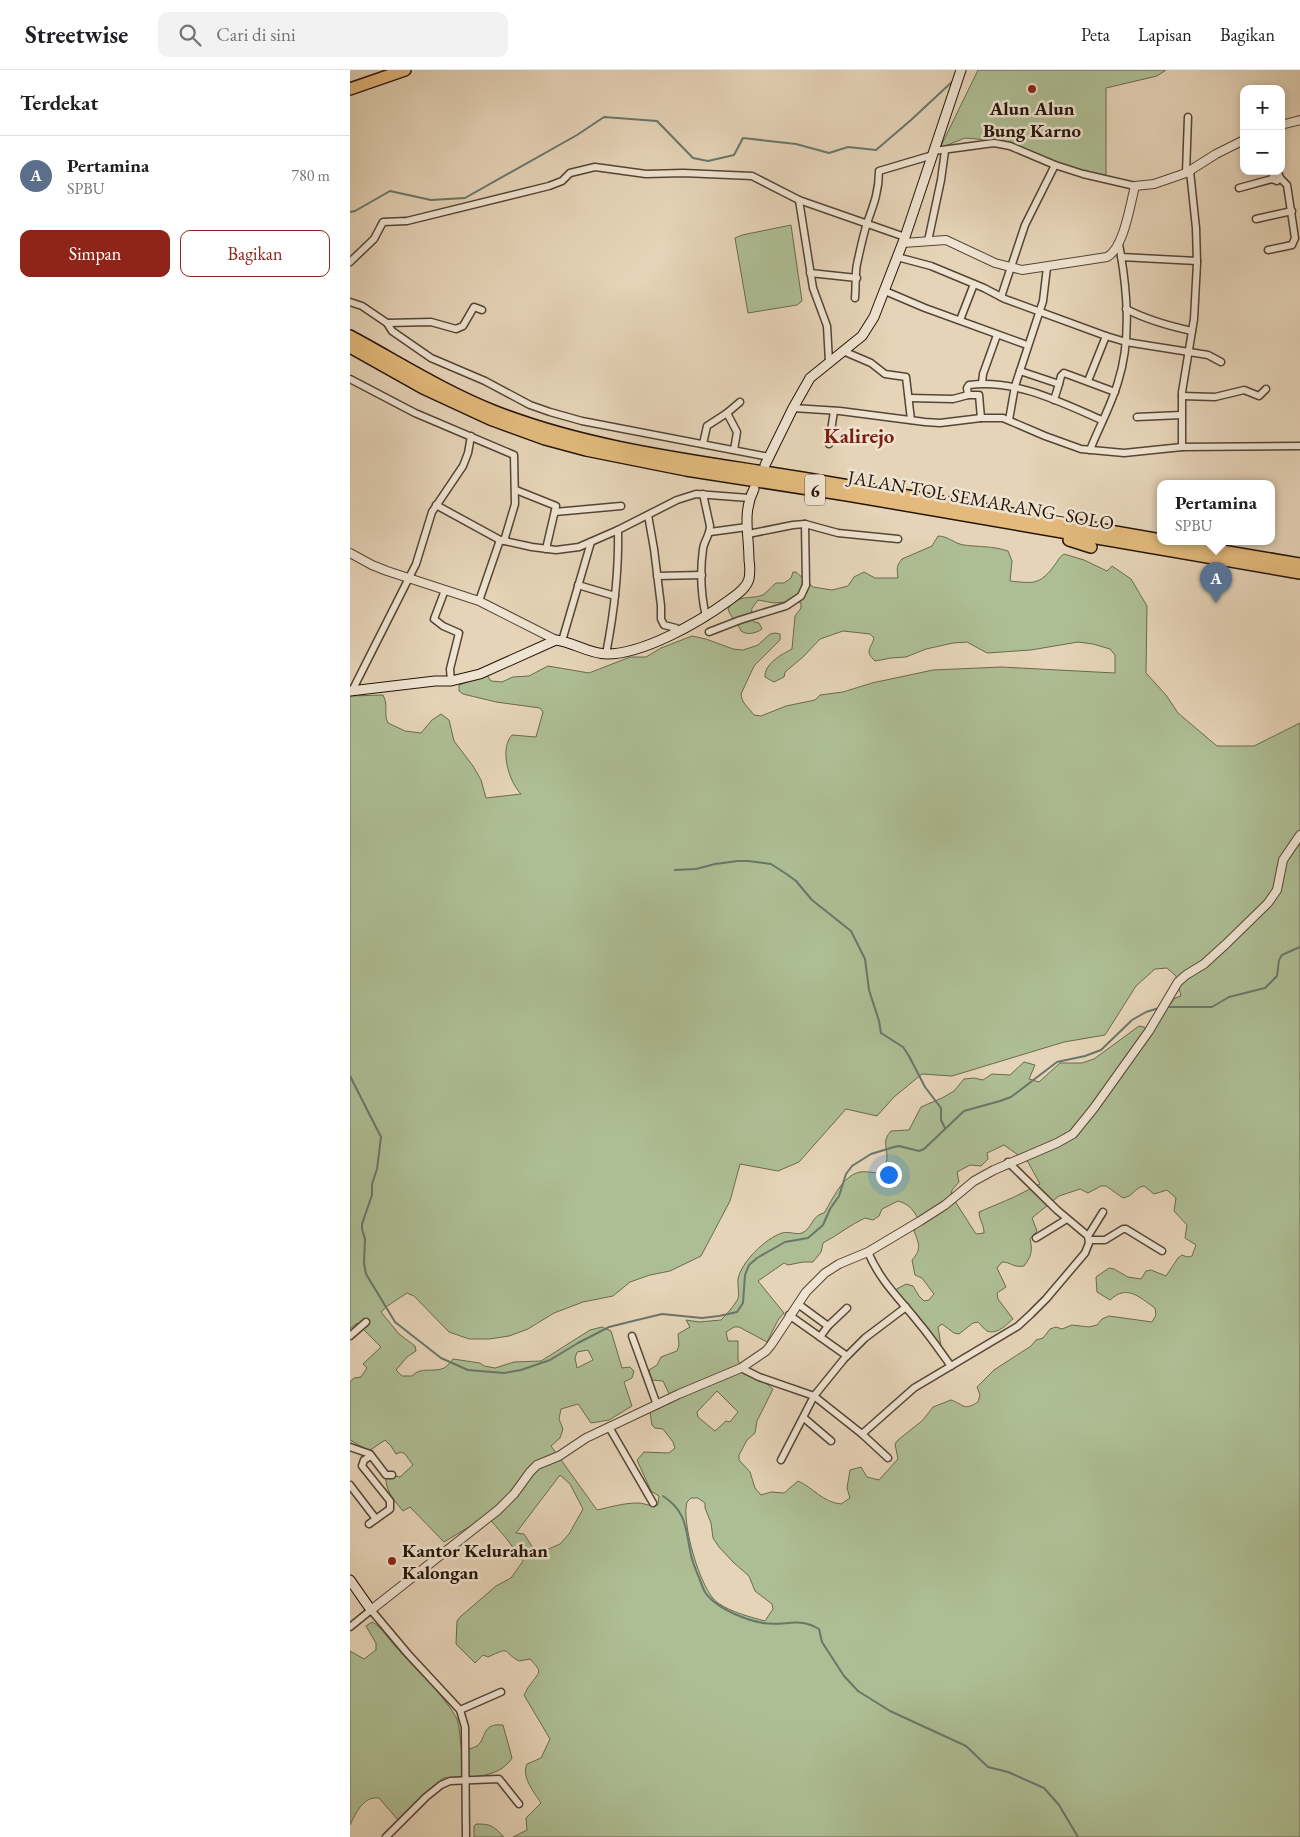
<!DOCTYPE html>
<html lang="id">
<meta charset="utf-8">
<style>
:root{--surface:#fff;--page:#f2f2f2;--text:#202124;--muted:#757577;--line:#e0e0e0;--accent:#8f2418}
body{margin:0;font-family:"EB Garamond",serif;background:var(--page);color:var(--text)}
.controls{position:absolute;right:15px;top:15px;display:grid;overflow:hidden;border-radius:10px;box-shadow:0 2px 8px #0003}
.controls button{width:45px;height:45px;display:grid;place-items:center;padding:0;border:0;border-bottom:1px solid var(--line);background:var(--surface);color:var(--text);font:25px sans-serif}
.you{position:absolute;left:538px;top:1104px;width:18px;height:18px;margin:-12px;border:4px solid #fff;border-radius:50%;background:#1a73e8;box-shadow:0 0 0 8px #1a73e833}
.badge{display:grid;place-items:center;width:32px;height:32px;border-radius:50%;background:var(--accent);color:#fff;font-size:16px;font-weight:700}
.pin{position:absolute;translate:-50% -41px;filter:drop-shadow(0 1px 2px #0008)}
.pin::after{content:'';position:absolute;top:26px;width:18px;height:15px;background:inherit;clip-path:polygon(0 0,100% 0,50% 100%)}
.popup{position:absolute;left:807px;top:410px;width:118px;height:65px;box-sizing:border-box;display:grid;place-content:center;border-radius:10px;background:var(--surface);filter:drop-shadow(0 1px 4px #0005);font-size:16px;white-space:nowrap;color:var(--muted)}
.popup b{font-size:19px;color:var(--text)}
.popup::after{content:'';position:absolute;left:50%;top:100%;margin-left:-10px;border:10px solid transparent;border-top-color:var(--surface)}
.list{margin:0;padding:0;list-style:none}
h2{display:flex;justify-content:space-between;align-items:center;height:65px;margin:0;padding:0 20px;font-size:21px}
h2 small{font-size:16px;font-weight:400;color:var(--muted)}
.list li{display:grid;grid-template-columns:32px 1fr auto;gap:15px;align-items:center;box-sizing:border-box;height:80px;padding:0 20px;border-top:1px solid var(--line)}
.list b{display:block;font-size:19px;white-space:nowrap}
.list p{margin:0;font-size:16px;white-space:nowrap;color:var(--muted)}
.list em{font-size:16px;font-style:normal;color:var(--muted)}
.actions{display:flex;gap:10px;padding:15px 20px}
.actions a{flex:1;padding:11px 0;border:1px solid var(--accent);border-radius:10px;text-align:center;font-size:18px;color:var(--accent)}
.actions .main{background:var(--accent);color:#fff}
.icon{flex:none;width:28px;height:28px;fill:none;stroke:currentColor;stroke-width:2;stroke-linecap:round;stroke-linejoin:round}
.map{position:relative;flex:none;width:950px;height:1767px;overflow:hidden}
header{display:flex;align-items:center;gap:30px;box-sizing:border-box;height:70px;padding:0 25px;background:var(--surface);border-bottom:1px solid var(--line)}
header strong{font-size:24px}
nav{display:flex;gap:28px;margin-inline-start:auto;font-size:18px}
.search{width:350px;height:45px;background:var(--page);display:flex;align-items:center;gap:12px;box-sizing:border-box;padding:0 18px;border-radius:10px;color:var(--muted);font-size:19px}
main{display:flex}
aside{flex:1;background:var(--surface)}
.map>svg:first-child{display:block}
.green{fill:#aebe94;stroke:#696a4e;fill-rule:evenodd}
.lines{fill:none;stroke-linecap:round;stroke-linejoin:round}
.stream{stroke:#68776b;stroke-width:2}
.minor-casing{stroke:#544535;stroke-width:9}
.tertiary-casing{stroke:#544535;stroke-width:10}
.secondary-casing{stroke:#241509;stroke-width:11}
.motorway-casing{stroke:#241509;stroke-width:14}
.minor{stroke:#efe3d1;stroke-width:6}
.tertiary{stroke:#efe3d1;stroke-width:8}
.secondary{stroke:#efe3d1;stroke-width:9}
.motorway{stroke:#e3ba7c;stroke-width:11}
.poi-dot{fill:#8f2418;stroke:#efe3d1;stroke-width:2}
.labels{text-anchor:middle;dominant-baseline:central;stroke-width:5;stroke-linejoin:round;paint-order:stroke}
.shield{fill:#efe3d1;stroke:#615345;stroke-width:1}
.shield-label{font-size:18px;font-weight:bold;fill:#241509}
.poi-label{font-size:19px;font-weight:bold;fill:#241509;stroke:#efe3d1}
.street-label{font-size:19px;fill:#241509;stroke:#efe3d1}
.quarter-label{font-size:21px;font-weight:bold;fill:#7a1f14;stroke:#efe3d1}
</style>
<header>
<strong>Streetwise</strong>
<div class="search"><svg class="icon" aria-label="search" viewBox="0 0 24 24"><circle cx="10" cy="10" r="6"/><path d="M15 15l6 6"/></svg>Cari di sini</div>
<nav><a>Peta</a><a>Lapisan</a><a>Bagikan</a></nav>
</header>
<main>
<aside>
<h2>Terdekat<small></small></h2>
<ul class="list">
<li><span class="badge" style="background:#5c6f8a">A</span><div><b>Pertamina</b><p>SPBU</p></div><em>780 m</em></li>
</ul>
<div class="actions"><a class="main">Simpan</a><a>Bagikan</a></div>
</aside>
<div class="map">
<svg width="950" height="1767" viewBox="0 0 950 1767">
<rect width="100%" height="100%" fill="#e6d4b8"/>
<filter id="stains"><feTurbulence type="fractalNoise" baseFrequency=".004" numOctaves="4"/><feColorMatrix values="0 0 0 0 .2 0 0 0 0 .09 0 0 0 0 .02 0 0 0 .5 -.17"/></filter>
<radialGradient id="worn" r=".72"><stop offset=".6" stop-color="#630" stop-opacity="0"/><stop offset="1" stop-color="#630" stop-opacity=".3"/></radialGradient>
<g class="green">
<polygon points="628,0 816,0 807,6 756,18 756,106 708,94 676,83 651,71 615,68 590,78"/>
<polygon points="441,155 452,231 447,235 398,243 385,168 392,165"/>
<path d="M588 466C598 466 605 474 614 475 629 477 643 476 658 481L662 491 660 511C682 513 689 516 704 496 708 491 709 487 714 484L734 490 757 501 762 496 781 509 797 536 796 603 816 625 828 643 867 676H904L950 653V1767H163L177 1760 176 1748 191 1733C184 1722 171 1707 177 1694L191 1688 200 1669 174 1625C176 1622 177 1618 180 1615 190 1601 193 1603 180 1589L169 1591C151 1581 162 1576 138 1587L133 1585 125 1593 106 1574 107 1551 110 1547 146 1516 161 1508 173 1491 156 1468 137 1446 94 1472 60 1437 53 1441C47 1434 39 1425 37 1416 36 1413 36 1410 35 1408L38 1401 45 1406 50 1407 63 1395 55 1384 51 1382 46 1384 41 1376 35 1370 19 1381 0 1370V1312L4 1308 11 1307 17 1298 13 1294 31 1277 7 1253 0 1259V626L33 625C39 637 33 643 38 653L55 661 71 663 82 650 91 644 99 650 104 671 123 696 131 710 136 728 171 724C159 712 149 679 162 665L186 667 193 642 190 638 146 632 113 624 109 621V615L137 605 141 611 152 612 163 607 179 606 198 596 239 603 280 587H296L311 578 342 566 356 569 383 579 393 580 408 575 420 564 425 563 430 564V570L404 596 391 624 392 629 394 633 404 645 411 646 436 636 465 630 470 625 493 622 522 613 583 600 651 597 765 603V585L760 579 743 574 728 572 681 580 637 583 617 572 603 573 576 579 556 587 541 588 525 591C514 581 521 579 524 568L520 564 493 561 470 569 453 587 435 602 434 607 424 612 415 607C414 594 432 584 442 579L445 546 451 538V533L447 531 424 533 408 530 402 538 401 548 404 552 409 553 412 559C405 564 397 565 391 561 388 553 380 547 378 539 386 525 397 529 410 526 415 525 421 517 426 513H434L441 508 443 502H446L463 517 482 520 498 516 504 507 514 502 525 508H548C547 499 546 496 552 489L582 476ZM817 898 826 906 831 926 825 928 802 959 789 956 744 989 732 993H710L689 1012 679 1009 685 995 674 992 660 1005 642 1004 633 1010 624 1008 614 1009 604 1021 592 1028 571 1037 559 1060 541 1061C532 1071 537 1076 537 1088 537 1093 532 1098 530 1103 524 1103 516 1101 510 1102 492 1106 483 1129 474 1143 462 1145 462 1159 452 1163 446 1165 439 1161 432 1163 416 1168 391 1192 388 1209 387 1216 391 1227 386 1232 382 1238 377 1244 371 1250L349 1252 336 1250 340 1257 328 1264 329 1275 327 1281 311 1287 307 1295 299 1300 302 1310 313 1311 323 1332 300 1342 302 1355 305 1358 313 1359 323 1372 325 1378 319 1383 294 1382 287 1390 301 1421 309 1426 308 1435C299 1437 295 1433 288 1433 273 1433 261 1437 247 1440L201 1376 210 1368 213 1359 209 1349 211 1339 228 1334 241 1353 259 1350 282 1336 274 1312 282 1308 284 1301 280 1297 272 1298 261 1261 252 1257 240 1260 191 1291 164 1292 145 1298 134 1296 130 1293 103 1289C101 1292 97 1296 94 1298 84 1303 71 1296 62 1306H52L46 1300 57 1287 66 1281 65 1276 49 1264 31 1242C38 1234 49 1229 57 1223L64 1226 99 1262 119 1269H139L159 1266 178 1259 204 1243 233 1232 263 1226 280 1212 300 1205 320 1201 351 1186 380 1131 390 1094 428 1101 449 1092 496 1039 527 1046 544 1027 572 1004 602 1006 714 972 755 965 786 916 805 899ZM654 1075 678 1092 690 1114 662 1128 629 1142C629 1150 634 1154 634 1163L626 1164 601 1125 602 1120 609 1112 607 1102 620 1095 631 1096 638 1089 637 1083ZM751 1116H756L773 1128C784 1126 784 1118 794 1116L804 1124 817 1120 826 1128 824 1141 837 1155 835 1168 846 1175 842 1186 837 1187 832 1185 828 1188 816 1206 801 1200 796 1201 791 1209 778 1207 764 1199 759 1198 746 1207 747 1222 760 1230C777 1214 789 1227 805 1238L806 1245 802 1252 759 1246 752 1249 747 1255 739 1257 722 1255 712 1259 706 1257 700 1259 693 1268 686 1270 681 1276 644 1300 627 1317 630 1325 628 1332C613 1341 615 1335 601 1330L583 1337 573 1350 548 1370 545 1374 548 1389 529 1410 517 1407 511 1397 500 1400 497 1418 500 1428 491 1434C472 1432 464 1418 448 1411L434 1423 421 1422 411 1425 405 1418 400 1402 389 1390V1385L397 1370 405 1363 407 1351 423 1319 413 1311 394 1304 388 1290V1271H378L376 1262 384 1257H389L417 1272 428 1250 434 1243 408 1211 434 1193 438 1195 453 1192H463L471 1182 473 1173C488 1165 500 1155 515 1148L523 1150 529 1146 532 1139 548 1131C560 1134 565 1142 570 1153L564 1161C569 1174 572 1179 562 1190L565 1205 572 1208 584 1224 579 1230 574 1231 569 1226 563 1216 556 1214 545 1220 546 1231 586 1279 591 1276 588 1257 592 1254 604 1263 609 1264 623 1253 628 1252C631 1255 634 1259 637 1261 647 1265 656 1255 663 1249L648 1229 647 1223 656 1217 647 1198 652 1192C661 1192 663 1198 674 1196 681 1187 683 1181 680 1169L687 1161 682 1148 709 1126 730 1119 738 1123ZM238 1280 243 1290 227 1298 225 1288 227 1282ZM367 1321 388 1342 380 1352 376 1351 365 1361 348 1347 347 1342ZM210 1405 220 1414 233 1439 219 1464 210 1474 187 1484 174 1464 166 1463ZM341 1428H348L355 1433V1438L361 1453 363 1468 369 1477 383 1492 399 1506 405 1521 422 1534 423 1539 415 1551C400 1547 381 1542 368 1533 350 1521 331 1451 337 1432Z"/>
<path d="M22 1552C31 1556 39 1570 46 1577 66 1600 91 1621 106 1647 110 1654 110 1673 112 1681 116 1680 123 1678 127 1676 137 1668 131 1653 153 1655L162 1688C147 1711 116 1706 93 1708L48 1750 29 1728C13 1726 6 1743 0 1755V1581L14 1589 26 1580V1573L16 1556Z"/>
<path d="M126 1754C142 1754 143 1756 154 1767H124V1756Z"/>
</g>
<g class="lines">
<g class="stream">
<polyline points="0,142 5,141 40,121 81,130 115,128 227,65 254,47 307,51 343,88 358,91 384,85 393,68 446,74 479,83 498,77 526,80 561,50 604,10"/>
<polyline points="325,800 346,799 365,794 388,791 398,791 421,794 438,805 446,811 462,830 501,861 515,889 519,920 529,951 531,963 553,977 559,986 575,1017 591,1038 591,1050 595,1058"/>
<polyline points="816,937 862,937 879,927 915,918 927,906 929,890 932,885 950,877"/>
<polyline points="0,1006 31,1067 27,1099 22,1114 22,1125 12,1154 12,1159 15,1169 14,1193 16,1204 45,1252 91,1288 118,1300 154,1303 171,1300 200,1290 228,1273 259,1257 283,1251 312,1244 352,1248 369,1246 387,1242 393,1233 395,1205 399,1195 407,1188 435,1172 458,1168 473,1155 480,1139 489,1126 496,1104 502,1096 521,1084 544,1077 549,1076 569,1081 574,1079 614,1041 650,1031 661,1027 707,992 735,986 751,980 782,950 796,942 809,938"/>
<path d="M313 1426C339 1443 335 1462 342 1489 344 1496 347 1503 350 1510 352 1516 354 1523 359 1527 371 1540 396 1550 413 1553 435 1557 447 1546 469 1559L472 1572 494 1606 508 1621 540 1641 616 1676 638 1697 658 1702 694 1718 709 1735 728 1767"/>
</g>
<defs>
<g id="minor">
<polyline points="584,81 644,73 660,76 705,95"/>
<polyline points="836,103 838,47"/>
<polyline points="889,118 922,109 927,111 930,108 929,105 924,103 922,109"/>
<polyline points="449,130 463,218 477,256 479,292"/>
<polyline points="906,149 942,141"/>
<polyline points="578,171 591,110 595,81"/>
<polyline points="918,180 942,175 945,168 937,115 930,108"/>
<polyline points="547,187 581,196 634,218 655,229 756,266 776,272 858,285 871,292"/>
<polyline points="771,187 847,191"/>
<polyline points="0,192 24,169 33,152 57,151 199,116 212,111 220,103 245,97 296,104 333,103 402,106 449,130 555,167"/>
<polyline points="460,203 507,208"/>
<polyline points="535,221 575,238 677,275"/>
<polyline points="651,227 675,155 705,95 733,104 785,116"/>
<path d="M505 228C506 218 505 202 507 194 510 180 513 166 517 153 524 134 529 121 529 101L583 85"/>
<polyline points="0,232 12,236 37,253 42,261 81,288 135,311 180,335 200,342 232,351 419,387"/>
<path d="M776 239C797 250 819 256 842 261"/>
<polyline points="610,250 624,214"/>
<polyline points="37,253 81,252 106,259 113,256 124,237 132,240"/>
<polyline points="493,281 521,293 535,304 556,307 561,350"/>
<polyline points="670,301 709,314 711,306 714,303 765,322"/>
<polyline points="0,309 65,343 164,385 165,434 154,471"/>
<polyline points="738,311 756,266"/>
<polyline points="632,313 633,304 647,265"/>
<polyline points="618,325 629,325 631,348"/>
<polyline points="832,326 865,327 894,320 909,326 916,319"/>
<path d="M559 328 603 329 618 325 617 318 619 315C666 309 710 332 752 350"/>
<polyline points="704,330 709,314"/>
<polyline points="443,338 490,341 575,352 590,353 631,348 653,348 695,366 731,379 774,383 832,377 950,376"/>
<polyline points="787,347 831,345"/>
<polyline points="659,350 665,316 693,231 697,197"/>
<polyline points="353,374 357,356 377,343"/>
<polyline points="479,374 484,341"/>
<polyline points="832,377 832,322 844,249 847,193 846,158 840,101"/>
<polyline points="384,380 387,362 377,343 390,332"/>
<path d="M740 380C749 357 761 336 768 312 782 268 777 218 769 174"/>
<polyline points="166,420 206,436 196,479"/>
<path d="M353 424 360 456C360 465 354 471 353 479 350 501 351 525 356 547"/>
<polyline points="86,435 150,470 182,477 206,480 229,477 268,460 327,430 346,424 399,428"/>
<polyline points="205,442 271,436"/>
<polyline points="298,445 304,479 311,536 311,549 314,555 326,558 328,561"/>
<polyline points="360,462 397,457"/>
<polyline points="398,464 443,455 455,454 488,463 548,469"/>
<polyline points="307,506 352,505"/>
<polyline points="228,515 265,526"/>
<polyline points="95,520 84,549 93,556 109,563 100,599 101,611"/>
<polyline points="129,531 150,470"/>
<polyline points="359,562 390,550 436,536 451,526 456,515 455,454"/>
<polyline points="212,571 241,472"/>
<path d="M256 584C264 543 269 502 268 460"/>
<polyline points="2,621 66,494 82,442 113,396 118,383 121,366"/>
<polyline points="738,1166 753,1142"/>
<polyline points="686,1168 717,1149"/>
<polyline points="740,1170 755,1170 773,1159 776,1159 812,1181"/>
<path d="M518 1182C530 1211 549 1228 568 1252 580 1266 590 1281 601 1296"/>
<polyline points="448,1234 478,1256"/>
<polyline points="439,1245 497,1286"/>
<polyline points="0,1266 16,1252"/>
<polyline points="282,1266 307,1335"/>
<polyline points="470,1267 478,1256 497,1238"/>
<polyline points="391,1298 409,1307 464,1326 512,1364 564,1318 668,1256 681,1244 696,1229 735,1183 739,1173 738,1166 707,1140 658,1092"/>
<polyline points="454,1348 481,1371"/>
<polyline points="259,1357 303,1433"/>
<polyline points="512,1364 538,1388"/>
<polyline points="0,1377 20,1384 36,1405 42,1405"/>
<polyline points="431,1390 464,1326 494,1289 515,1268 556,1237"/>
<polyline points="0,1415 26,1449"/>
<polyline points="19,1454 40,1439 40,1431 12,1396 14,1390 21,1386"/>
<polyline points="0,1557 21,1540 58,1584 110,1640 115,1657 116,1767"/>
<polyline points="110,1640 151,1622"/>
<polyline points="36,1767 76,1727 91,1715 100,1711 149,1709 169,1734"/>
</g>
<g id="tertiary">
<polyline points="931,55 950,50"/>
<path d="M553 173 596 170 645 193 672 200 757 187C774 178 780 135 785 116L804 114 836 103 866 84 894 70"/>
<polyline points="0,483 22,495 37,501 129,531 206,570"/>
<polyline points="21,1540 148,1440 164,1424 180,1402 187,1395 209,1386 236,1368 329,1324 391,1298 416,1281 421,1275 456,1222 475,1203 489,1194 518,1182 570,1151 595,1135 624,1111 644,1100 707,1073 723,1064 744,1038 799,961 828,912 836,905 854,894 876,874 918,833 927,820 933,790 950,765"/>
</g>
<g id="secondary">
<polyline points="415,395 443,338 460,308 512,266 524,247 555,167 611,0"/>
<path d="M0 621 85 611H101L130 604 206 570C223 572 239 584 257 584 294 584 349 552 378 531 386 525 396 519 399 509 400 503 400 496 399 490 399 464 392 443 404 419"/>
<polyline points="0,1510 21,1540"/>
</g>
<g id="motorway">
<polyline points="0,19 55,0"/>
<path d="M0 266C48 292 95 322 146 342 244 380 349 391 452 408 572 428 691 449 811 470"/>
<polyline points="0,277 73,318 140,349 195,369 236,380 336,400 497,425 950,503"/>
<polyline points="719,470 741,477"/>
<polyline points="819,472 950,494"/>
</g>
</defs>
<use href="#minor" class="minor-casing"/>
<use href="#tertiary" class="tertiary-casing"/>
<use href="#secondary" class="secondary-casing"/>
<use href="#motorway" class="motorway-casing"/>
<use href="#minor" class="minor"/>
<use href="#tertiary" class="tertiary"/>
<use href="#secondary" class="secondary"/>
<use href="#motorway" class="motorway"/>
</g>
<g class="poi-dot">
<circle cx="682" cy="19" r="5"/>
<circle cx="42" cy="1491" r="5"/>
</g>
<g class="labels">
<rect class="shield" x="455" y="404.5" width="20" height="31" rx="4"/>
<g class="shield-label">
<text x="465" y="420">6</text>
</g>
<g class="poi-label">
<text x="682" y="38">Alun Alun<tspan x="682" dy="22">Bung Karno</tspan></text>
<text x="52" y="1480" text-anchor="start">Kantor Kelurahan<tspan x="52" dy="22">Kalongan</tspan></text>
</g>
<g class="street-label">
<text transform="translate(631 430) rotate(10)">JALAN TOL SEMARANG–SOLO</text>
</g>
<g class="quarter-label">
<text x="509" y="365">Kalirejo</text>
</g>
</g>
<rect width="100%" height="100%" filter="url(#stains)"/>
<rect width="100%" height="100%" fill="url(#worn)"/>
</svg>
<div class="controls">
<button>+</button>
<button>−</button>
</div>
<div class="you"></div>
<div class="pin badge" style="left:866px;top:533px;background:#5c6f8a">A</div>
<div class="popup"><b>Pertamina</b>SPBU</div>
</div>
</main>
